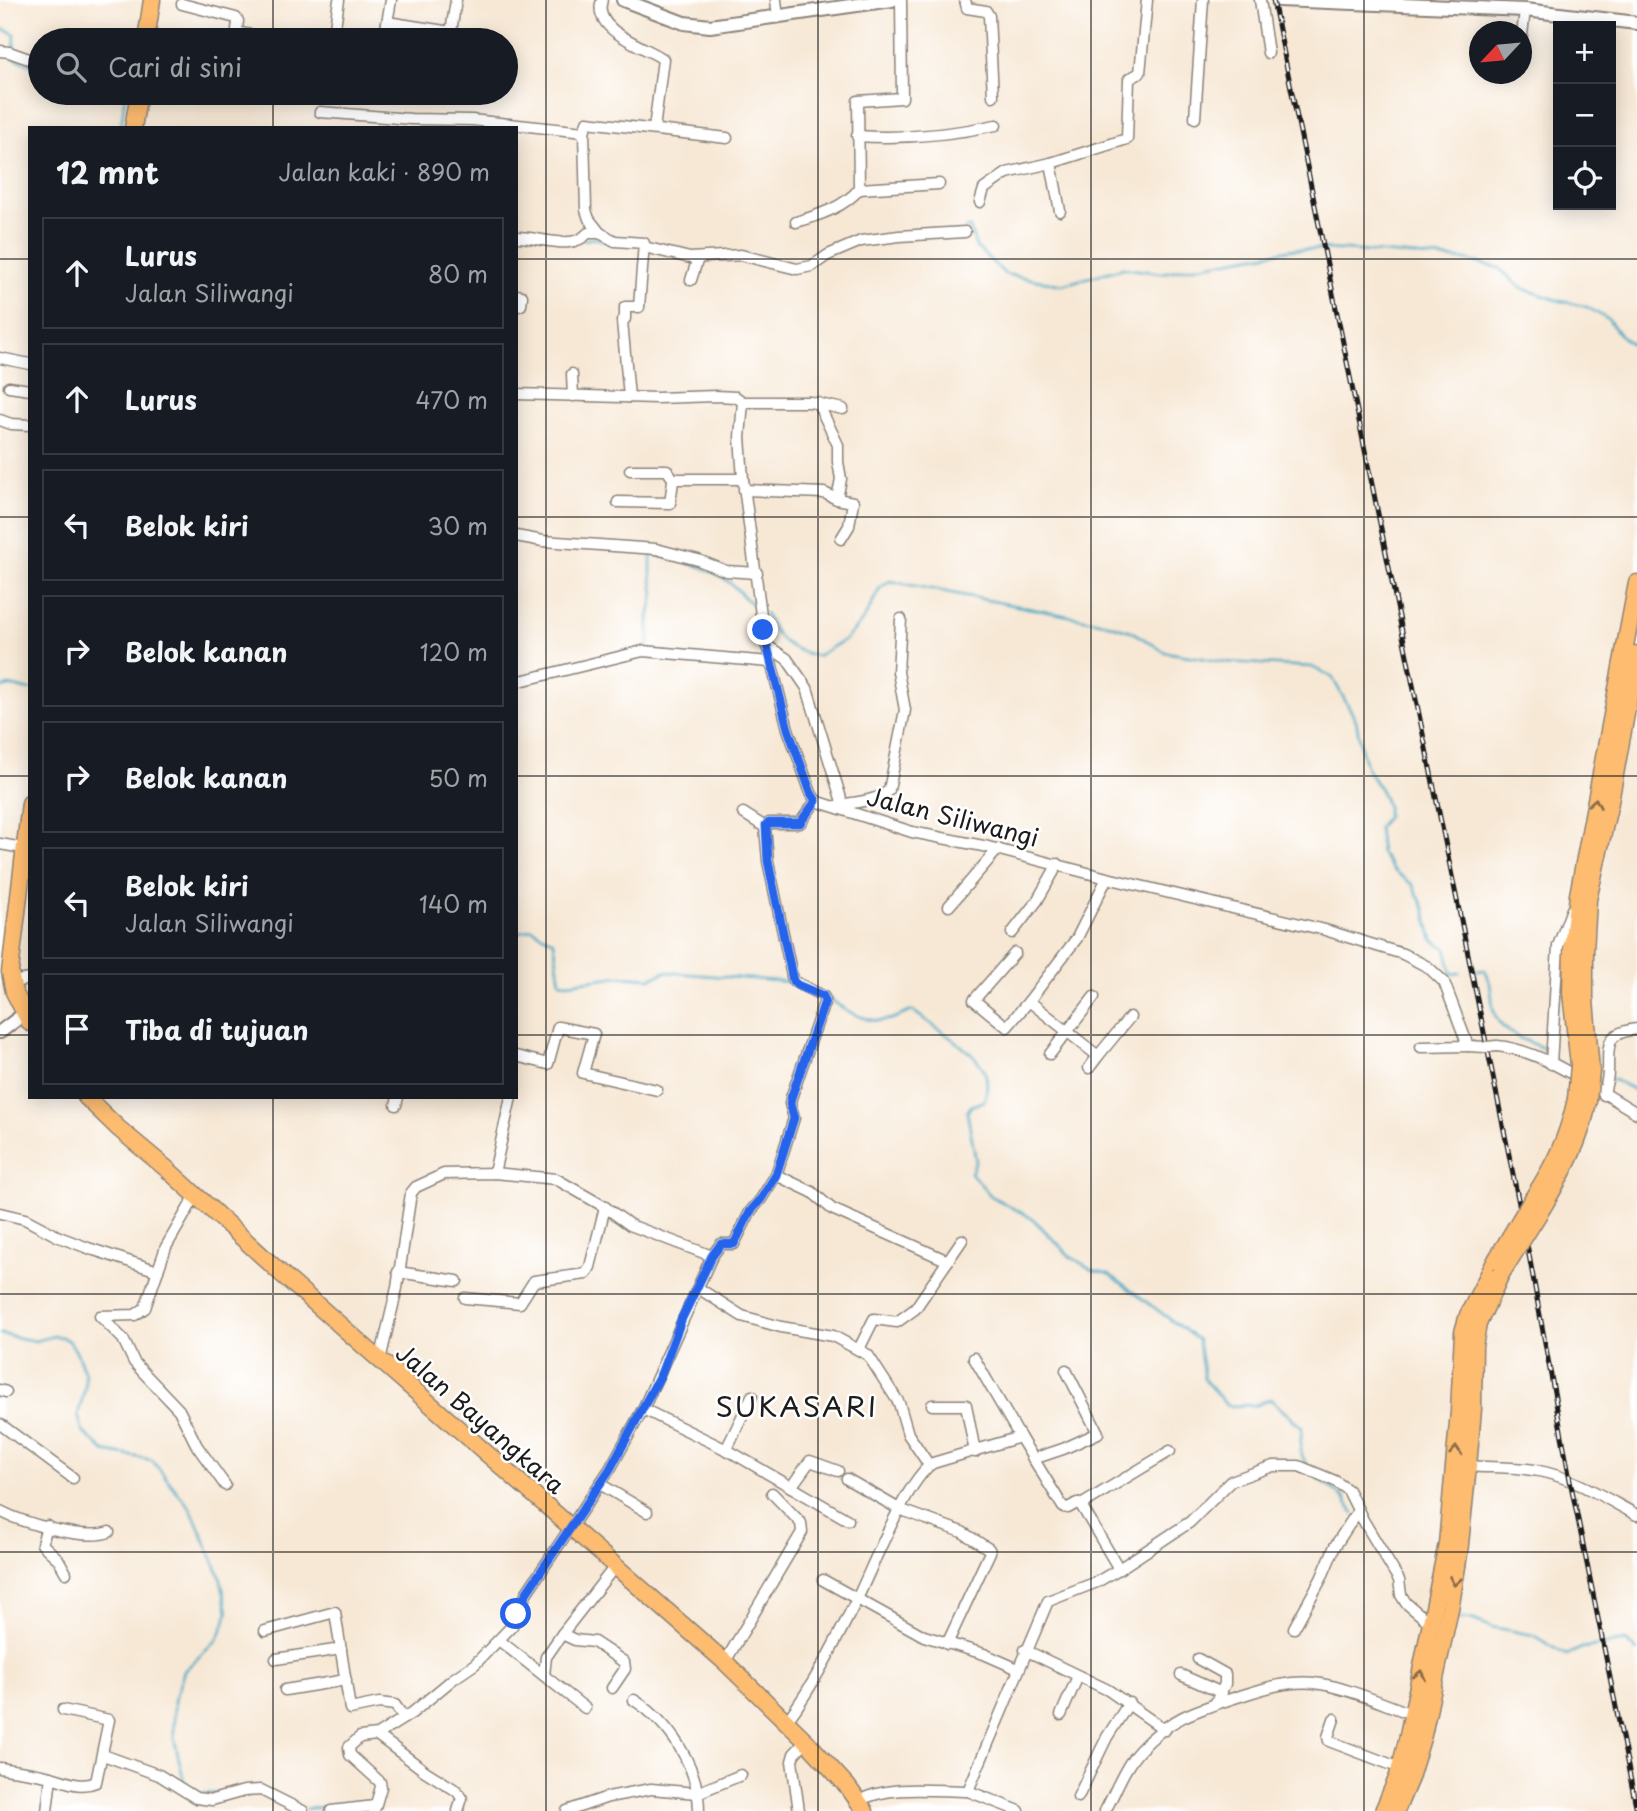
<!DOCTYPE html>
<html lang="id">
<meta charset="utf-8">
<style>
:root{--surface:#171b24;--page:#20242c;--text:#f1f3f6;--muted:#9ea1a6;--line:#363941}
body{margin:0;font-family:"Playpen Sans",sans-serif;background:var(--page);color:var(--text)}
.controls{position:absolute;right:21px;top:21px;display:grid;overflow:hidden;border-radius:0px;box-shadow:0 4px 18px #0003}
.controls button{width:63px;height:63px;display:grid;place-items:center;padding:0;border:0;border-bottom:2px solid var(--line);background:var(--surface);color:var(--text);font:35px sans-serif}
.compass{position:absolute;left:1469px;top:21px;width:63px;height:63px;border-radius:50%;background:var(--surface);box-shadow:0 4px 18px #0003;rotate:244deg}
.stop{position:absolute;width:21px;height:21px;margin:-16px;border:5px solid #2563eb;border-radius:50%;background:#fff}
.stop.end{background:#2563eb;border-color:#fff;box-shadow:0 2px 7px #0008}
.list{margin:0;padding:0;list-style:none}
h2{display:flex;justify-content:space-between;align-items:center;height:91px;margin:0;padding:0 28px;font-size:30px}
h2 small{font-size:23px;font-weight:400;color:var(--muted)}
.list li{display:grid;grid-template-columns:46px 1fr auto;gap:21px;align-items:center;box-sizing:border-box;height:112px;margin:0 14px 14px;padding:0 14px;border:2px solid var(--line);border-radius:0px}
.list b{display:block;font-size:26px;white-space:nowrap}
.list p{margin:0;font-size:23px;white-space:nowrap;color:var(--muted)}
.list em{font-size:23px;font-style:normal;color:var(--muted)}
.icon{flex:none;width:38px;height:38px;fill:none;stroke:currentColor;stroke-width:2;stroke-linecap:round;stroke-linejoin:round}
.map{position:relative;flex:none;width:1637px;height:1811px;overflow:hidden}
.search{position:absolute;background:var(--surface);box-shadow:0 4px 18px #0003;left:28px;top:28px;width:490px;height:77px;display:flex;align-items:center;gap:18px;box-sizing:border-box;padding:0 24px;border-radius:38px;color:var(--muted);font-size:26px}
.panel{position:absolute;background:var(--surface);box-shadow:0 4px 18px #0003;left:28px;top:126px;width:490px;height:973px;border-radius:0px}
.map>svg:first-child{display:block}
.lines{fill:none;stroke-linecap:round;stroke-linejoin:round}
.stream{stroke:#46a8c5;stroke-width:2.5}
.minor-casing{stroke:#8a8278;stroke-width:13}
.tertiary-casing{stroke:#8a8278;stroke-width:16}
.primary-casing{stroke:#8a8278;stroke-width:19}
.trunk-casing{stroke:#8a8278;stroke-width:19}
.minor{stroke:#fff;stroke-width:10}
.tertiary{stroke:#fff;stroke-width:12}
.primary{stroke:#fdbc70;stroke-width:16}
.trunk{stroke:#fdbc70;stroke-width:16}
.rail-casing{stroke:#1c1c1c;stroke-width:5}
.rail{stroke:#fff;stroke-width:2.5;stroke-dasharray:8;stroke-linecap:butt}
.minor-bridge-casing{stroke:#8a8278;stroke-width:13;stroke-linecap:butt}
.primary-bridge-casing{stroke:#8a8278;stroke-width:19;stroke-linecap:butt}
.minor-bridge{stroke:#fff;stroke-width:10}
.primary-bridge{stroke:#fdbc70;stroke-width:16}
.oneway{stroke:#8c6c46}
.route{stroke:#2563eb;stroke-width:9}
.grid{fill:none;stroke:#1c1c1c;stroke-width:2;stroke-opacity:0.55}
.labels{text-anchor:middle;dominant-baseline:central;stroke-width:5;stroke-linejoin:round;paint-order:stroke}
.street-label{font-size:24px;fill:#1c1c1c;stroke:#fff}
.quarter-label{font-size:28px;letter-spacing:2px;fill:#1c1c1c;stroke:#fff}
</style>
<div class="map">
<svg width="1637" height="1811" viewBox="0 0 1637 1811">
<rect width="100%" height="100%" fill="#fff"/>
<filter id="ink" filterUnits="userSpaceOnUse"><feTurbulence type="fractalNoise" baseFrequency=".0143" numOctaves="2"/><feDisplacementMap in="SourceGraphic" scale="14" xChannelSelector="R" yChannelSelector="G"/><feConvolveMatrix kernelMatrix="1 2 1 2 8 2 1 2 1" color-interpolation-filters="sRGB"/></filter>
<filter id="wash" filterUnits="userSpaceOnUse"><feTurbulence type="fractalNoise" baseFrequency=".00686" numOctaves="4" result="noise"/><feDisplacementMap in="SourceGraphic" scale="28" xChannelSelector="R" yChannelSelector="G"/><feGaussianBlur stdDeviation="1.57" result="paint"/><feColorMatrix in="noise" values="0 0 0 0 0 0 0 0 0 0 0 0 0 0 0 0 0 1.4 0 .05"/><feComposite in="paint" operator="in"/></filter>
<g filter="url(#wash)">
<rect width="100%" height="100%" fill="#f7e8d5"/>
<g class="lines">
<g class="stream">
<polyline points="0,28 15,34 14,52"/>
<polyline points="14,58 40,69"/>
<polyline points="121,128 125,93"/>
<polyline points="965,228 970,228 976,247 1005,274 1062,285 1123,268 1161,273 1294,249 1345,250 1466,260 1499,268 1521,288 1557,300 1587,307 1609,320 1619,334 1637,348"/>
<polyline points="916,230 933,229"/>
<polyline points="584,240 595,238 605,241"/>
<polyline points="711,252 725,252"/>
<path d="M765 613C776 640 789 650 817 656L846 639 864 619 880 588 890 581 1105 623 1131 631 1165 652 1225 662 1312 667 1332 677 1356 720 1362 752 1367 769 1381 791 1387 806V816L1378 828 1381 853 1393 870 1413 885 1425 910 1433 940 1446 948 1452 974 1460 973"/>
<path d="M643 648 649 645V618L654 594 651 574V554C678 560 708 565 730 583 739 590 745 601 755 605"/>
<polyline points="0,688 10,686 30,690"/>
<polyline points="516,933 532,929 554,941 560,982 568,983 619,976 651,978 665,972 789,982"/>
<path d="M1475 971 1485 970C1492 983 1491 994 1493 1008 1497 1032 1524 1040 1543 1048"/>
<path d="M828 997C843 1010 870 1026 891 1019 899 1017 905 1013 913 1011 931 1025 973 1050 983 1068 988 1078 988 1091 984 1101L971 1106 967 1112 976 1161 971 1173 991 1196 1033 1219 1071 1257 1093 1270 1109 1274 1198 1340 1204 1379 1227 1406 1256 1405 1270 1399 1302 1427 1300 1451 1308 1468"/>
<polyline points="1612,1079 1637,1091"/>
<polyline points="0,1334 35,1341 54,1336 62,1337 70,1342 77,1353 85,1374 85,1388 78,1415 83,1432 104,1451 152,1460 191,1509 220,1576 228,1611 224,1626 217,1640 184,1671 174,1701 174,1737 184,1782 194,1793 219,1794"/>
<polyline points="1320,1479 1344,1498 1354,1514"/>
<polyline points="1452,1618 1471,1619 1492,1627 1533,1635 1566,1655 1582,1648 1626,1641 1637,1652"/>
<polyline points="306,1809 334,1806"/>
</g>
</g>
</g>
<g filter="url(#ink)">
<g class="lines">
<defs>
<g id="minor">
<path d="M602 0C591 31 645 46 663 59L654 129"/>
<polyline points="776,0 778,18"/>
<polyline points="965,0 967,8 986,11 989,16 993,96"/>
<polyline points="1260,0 1268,53"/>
<polyline points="182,4 236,18 238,21 237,30 239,33 286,40"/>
<polyline points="387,22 451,32 456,0"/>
<polyline points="1522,35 1525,10"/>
<polyline points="333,40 339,0"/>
<polyline points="384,40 391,0"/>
<polyline points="0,51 9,52 40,63"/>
<polyline points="320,112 411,119 472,120 584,132"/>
<polyline points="1195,118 1203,0"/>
<path d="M857 136C904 139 949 135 996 125"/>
<polyline points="1051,163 1060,211"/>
<polyline points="859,189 939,184"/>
<polyline points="980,202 984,189 1007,173 1051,163 1127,139 1129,79 1140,73 1147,0"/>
<path d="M796 222C817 216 845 207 859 189L858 101 902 98 901 0"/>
<polyline points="600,233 615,241 644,243 639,307 625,307 625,319 622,321 629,397"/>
<path d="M516 237C539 236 571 252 588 233H600L589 219 586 210 584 132 587 122 727 138"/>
<polyline points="644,247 690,258 741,255 797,269 812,266 828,255 861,241 899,236 965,232"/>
<polyline points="691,280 698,258"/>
<polyline points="516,295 522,296 521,305 516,307"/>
<polyline points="0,358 30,364"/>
<polyline points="572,374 573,396"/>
<polyline points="9,387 30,390"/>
<polyline points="516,394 657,398 716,396 736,397 743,402 740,437 743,479 763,630 788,729 811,793 816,801 912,832 988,847 1107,878 1325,930 1403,954 1428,967 1444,982 1468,1046 1486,1047"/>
<polyline points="743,402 810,402 843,409"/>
<polyline points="818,403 838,445 838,462 841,479 837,499 853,502 849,526 841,539"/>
<polyline points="0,420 11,424 30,425"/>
<polyline points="630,470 667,470 674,480"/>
<polyline points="744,490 824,493 837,499"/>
<polyline points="618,502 670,503 673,481 677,479 743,479"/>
<polyline points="516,536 543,541 656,549 698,560 726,571 757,573"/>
<polyline points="766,645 787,659 807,688 843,805"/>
<polyline points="516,682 643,651 770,662"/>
<path d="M836 806C852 802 877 802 889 790L905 710 898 672 901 619"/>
<polyline points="743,813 765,827"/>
<polyline points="0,844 23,848"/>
<polyline points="1107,878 1077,938 1029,1001 1098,1056 1130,1017"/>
<polyline points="949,906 998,849"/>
<polyline points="1012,933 1037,901 1058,864"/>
<polyline points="1015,953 974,1000 1007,1027 1029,1001"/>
<polyline points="11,982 30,979"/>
<path d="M1497 1046C1544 1050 1596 1090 1637 1113"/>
<polyline points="1421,1047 1468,1046"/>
<polyline points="1050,1054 1094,997"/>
<polyline points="516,1056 548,1064 558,1027 594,1034 583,1073 657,1090"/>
<polyline points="1551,1064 1558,946 1572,909"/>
<polyline points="1089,1068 1098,1056"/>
<path d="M1604 1095C1605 1087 1608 1080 1608 1072 1609 1047 1603 1033 1637 1029"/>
<polyline points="396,1105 398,1097"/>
<polyline points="494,1173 511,1097"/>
<polyline points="776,1175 812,1192 832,1209 948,1261"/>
<polyline points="196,1195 166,1247 145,1308 135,1315 100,1316 123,1339 134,1362 142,1371 179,1410 197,1446 225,1485"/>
<polyline points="0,1213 25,1219 59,1237 88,1248 158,1271"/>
<polyline points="398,1272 457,1281"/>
<polyline points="698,1288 742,1316 781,1327 833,1336 868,1355 899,1403 908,1434 929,1465"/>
<polyline points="465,1298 520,1303 534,1281 586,1274 590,1267 605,1207"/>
<polyline points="859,1349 874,1319 897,1322 915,1309 962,1240"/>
<polyline points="974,1358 1020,1437"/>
<polyline points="380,1360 397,1288 411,1193 416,1187 444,1174 494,1173 556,1179 605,1207 630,1225 712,1256"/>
<polyline points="0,1390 6,1392"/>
<polyline points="932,1405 966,1405 975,1452"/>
<polyline points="643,1409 731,1452 848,1520"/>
<polyline points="0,1424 73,1478"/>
<polyline points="726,1450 752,1396"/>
<polyline points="1033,1459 1063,1449 1098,1433 1066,1370"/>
<path d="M1468 1466C1491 1468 1515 1466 1539 1471 1575 1478 1605 1498 1637 1515"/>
<polyline points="847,1479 899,1509 962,1532 989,1549 990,1552 947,1644"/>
<polyline points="600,1484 647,1512"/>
<polyline points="791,1487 810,1461 838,1471"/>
<polyline points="1081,1505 1170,1451"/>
<path d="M0 1511C23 1523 84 1541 109 1532"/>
<polyline points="47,1526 42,1544 58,1559 66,1573"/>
<polyline points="823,1580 924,1636 984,1654 1018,1669"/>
<polyline points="1294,1628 1321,1579 1335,1546 1358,1511"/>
<polyline points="265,1631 335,1612 350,1709 379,1703 395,1705 404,1718"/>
<polyline points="562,1634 616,1565"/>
<polyline points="500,1641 585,1708"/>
<polyline points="1025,1650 1108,1690 1165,1730"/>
<polyline points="276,1659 341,1649"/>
<polyline points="1198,1659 1225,1674 1225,1684 1216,1702"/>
<polyline points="725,1662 802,1532 801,1523 772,1493"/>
<polyline points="544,1675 546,1657 562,1634 575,1640 594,1642 624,1662 625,1669 612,1688"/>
<polyline points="1181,1675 1222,1693"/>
<polyline points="285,1690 346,1680"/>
<path d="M634 1700C670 1723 699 1767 699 1811"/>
<polyline points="1061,1715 1078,1676"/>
<polyline points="1334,1719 1328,1737 1329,1741 1400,1768"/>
<path d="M787 1721C815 1683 836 1641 857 1599 872 1568 907 1479 933 1463L1020 1437 1063 1507 1068 1508 1077 1503 1081 1505 1119 1569"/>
<polyline points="377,1735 425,1771 457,1791 462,1798 458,1811"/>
<polyline points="103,1755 159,1775 196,1798 212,1800 244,1791 261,1790 303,1811"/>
<path d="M0 1768C17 1771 35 1773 51 1777 66 1781 80 1789 96 1782L109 1720 63 1710"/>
<polyline points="968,1791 1019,1811"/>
<polyline points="1078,1797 1107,1737 1129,1703"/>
<path d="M858 1801C891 1784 933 1791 968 1791L1048 1601 1097 1582 1119 1569 1190 1522 1231 1481 1273 1466H1299L1335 1481 1348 1490 1363 1520 1399 1580 1401 1595 1406 1603 1430 1623"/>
<polyline points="47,1811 51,1777"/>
<polyline points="331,1811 375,1806"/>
<polyline points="374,1811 381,1787 380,1782 350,1755 349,1747 360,1737 377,1735 412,1713 453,1679 475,1664 512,1626 527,1592 610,1469 643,1409 712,1256 721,1244 734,1244 750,1212 761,1199 776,1175 794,1118 790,1104 791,1098 825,1000 823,996 793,981 768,861 765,827 769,823 800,823 816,801"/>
<polyline points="567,1811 608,1797 651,1789 697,1793 741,1775"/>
<polyline points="799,1811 792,1761 794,1754 806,1741"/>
<path d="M1105 1811C1116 1791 1124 1767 1140 1750 1169 1718 1197 1710 1237 1697 1265 1688 1290 1679 1321 1684 1351 1689 1383 1704 1412 1714"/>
</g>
<g id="tertiary">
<polyline points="623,0 684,23 710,26 892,0"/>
<polyline points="1279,0 1525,10 1637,23"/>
<polyline points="0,1032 24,1014"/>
</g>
<g id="primary">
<polyline points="1579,1065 1571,993 1572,948 1578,895 1637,583"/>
<polyline points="1591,1071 1585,1000 1585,952 1588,900 1610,802 1637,654"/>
<path d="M1533 1198C1555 1164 1567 1139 1576 1099"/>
<path d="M1543 1207C1562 1174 1582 1140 1588 1101"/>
<polyline points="1383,1811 1398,1776 1407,1740 1447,1544 1459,1411 1463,1332 1468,1315 1496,1260"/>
<polyline points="1396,1811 1410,1778 1423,1735 1451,1604 1459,1554 1468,1466 1473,1409 1474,1346 1478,1324 1501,1274"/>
</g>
<g id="trunk">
<polyline points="146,40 152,0"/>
<polyline points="133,128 139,93"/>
<polyline points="30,803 10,972 14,992 30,1023"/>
<polyline points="86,1097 118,1128 167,1169 284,1276 725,1662 806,1741 848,1787 865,1811"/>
</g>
</defs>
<use href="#minor" class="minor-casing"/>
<use href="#tertiary" class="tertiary-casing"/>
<use href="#primary" class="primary-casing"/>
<use href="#trunk" class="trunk-casing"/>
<use href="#minor" class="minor"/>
<use href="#tertiary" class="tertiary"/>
<use href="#primary" class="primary"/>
<use href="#trunk" class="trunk"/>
<defs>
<polyline id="rail" points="1273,0 1525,1233 1570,1480 1637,1811"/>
</defs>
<use href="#rail" class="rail-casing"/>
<use href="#rail" class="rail"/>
<defs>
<polyline id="minor-bridge" points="1486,1047 1497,1046"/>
<g id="primary-bridge">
<polyline points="1576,1099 1579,1065"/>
<polyline points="1588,1101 1591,1071"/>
<polyline points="1496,1260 1533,1198"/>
<polyline points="1501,1274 1543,1207"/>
</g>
</defs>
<use href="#minor-bridge" class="minor-bridge-casing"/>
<use href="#primary-bridge" class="primary-bridge-casing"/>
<use href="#minor-bridge" class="minor-bridge"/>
<use href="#primary-bridge" class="primary-bridge"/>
</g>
<defs><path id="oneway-chevron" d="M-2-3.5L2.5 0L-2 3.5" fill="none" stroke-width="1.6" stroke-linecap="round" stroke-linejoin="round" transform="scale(1.75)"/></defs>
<g class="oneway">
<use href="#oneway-chevron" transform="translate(1595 803) rotate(-79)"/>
<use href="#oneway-chevron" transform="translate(1456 1451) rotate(-86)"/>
<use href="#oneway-chevron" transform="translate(1455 1581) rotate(100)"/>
<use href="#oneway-chevron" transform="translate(1420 1675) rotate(-78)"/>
</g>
</g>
<g class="lines" filter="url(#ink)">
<polyline class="route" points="516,1614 527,1592 610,1469 661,1374 682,1318 712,1256 721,1244 734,1244 750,1212 761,1199 776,1175 794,1118 790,1104 791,1098 825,1001 823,996 797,985 793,981 768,861 766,825 769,823 800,823 816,801 811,793 788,729 763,630"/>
</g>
<path class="grid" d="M273 0V40M546 0V1811M818 0V1811M1091 0V1811M1364 0V1811M273 93V128M0 259H30M516 259H1637M0 517H30M516 517H1637M0 776H30M516 776H1637M0 1035H30M516 1035H1637M273 1097V1811M0 1294H1637M0 1552H1637"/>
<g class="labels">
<g class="street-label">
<text transform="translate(953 816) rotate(14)">Jalan Siliwangi</text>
<text transform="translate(481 1418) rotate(41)">Jalan Bayangkara</text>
</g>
<g class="quarter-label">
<text x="797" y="1405">SUKASARI</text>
</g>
</g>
</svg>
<div class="controls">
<button>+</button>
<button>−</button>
<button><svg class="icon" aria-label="locate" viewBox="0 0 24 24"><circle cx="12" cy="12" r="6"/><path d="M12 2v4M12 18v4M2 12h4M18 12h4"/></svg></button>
</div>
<svg class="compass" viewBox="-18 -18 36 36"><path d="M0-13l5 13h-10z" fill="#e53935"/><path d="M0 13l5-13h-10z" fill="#9ea1a6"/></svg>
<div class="stop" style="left:516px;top:1614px"></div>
<div class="stop end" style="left:763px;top:630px"></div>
<div class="search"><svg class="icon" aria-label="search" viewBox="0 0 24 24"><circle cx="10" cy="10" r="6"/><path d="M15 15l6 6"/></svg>Cari di sini</div>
<section class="panel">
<h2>12 mnt<small>Jalan kaki · 890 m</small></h2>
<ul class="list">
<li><svg class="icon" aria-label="ahead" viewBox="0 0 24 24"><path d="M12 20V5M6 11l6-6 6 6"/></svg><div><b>Lurus</b><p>Jalan Siliwangi</p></div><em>80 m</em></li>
<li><svg class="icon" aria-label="ahead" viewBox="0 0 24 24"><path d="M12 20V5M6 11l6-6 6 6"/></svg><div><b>Lurus</b></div><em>470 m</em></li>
<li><svg class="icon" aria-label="left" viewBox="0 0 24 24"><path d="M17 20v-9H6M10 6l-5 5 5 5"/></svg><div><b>Belok kiri</b></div><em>30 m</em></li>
<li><svg class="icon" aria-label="right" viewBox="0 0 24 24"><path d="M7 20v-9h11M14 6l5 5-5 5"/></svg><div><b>Belok kanan</b></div><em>120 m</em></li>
<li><svg class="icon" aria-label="right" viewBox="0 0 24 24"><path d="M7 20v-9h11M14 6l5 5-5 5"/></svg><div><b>Belok kanan</b></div><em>50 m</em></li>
<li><svg class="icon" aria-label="left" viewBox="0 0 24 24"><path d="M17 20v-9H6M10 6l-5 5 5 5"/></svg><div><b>Belok kiri</b><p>Jalan Siliwangi</p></div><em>140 m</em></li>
<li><svg class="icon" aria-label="arrive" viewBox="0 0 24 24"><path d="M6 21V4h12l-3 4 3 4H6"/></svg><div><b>Tiba di tujuan</b></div></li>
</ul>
</section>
</div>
